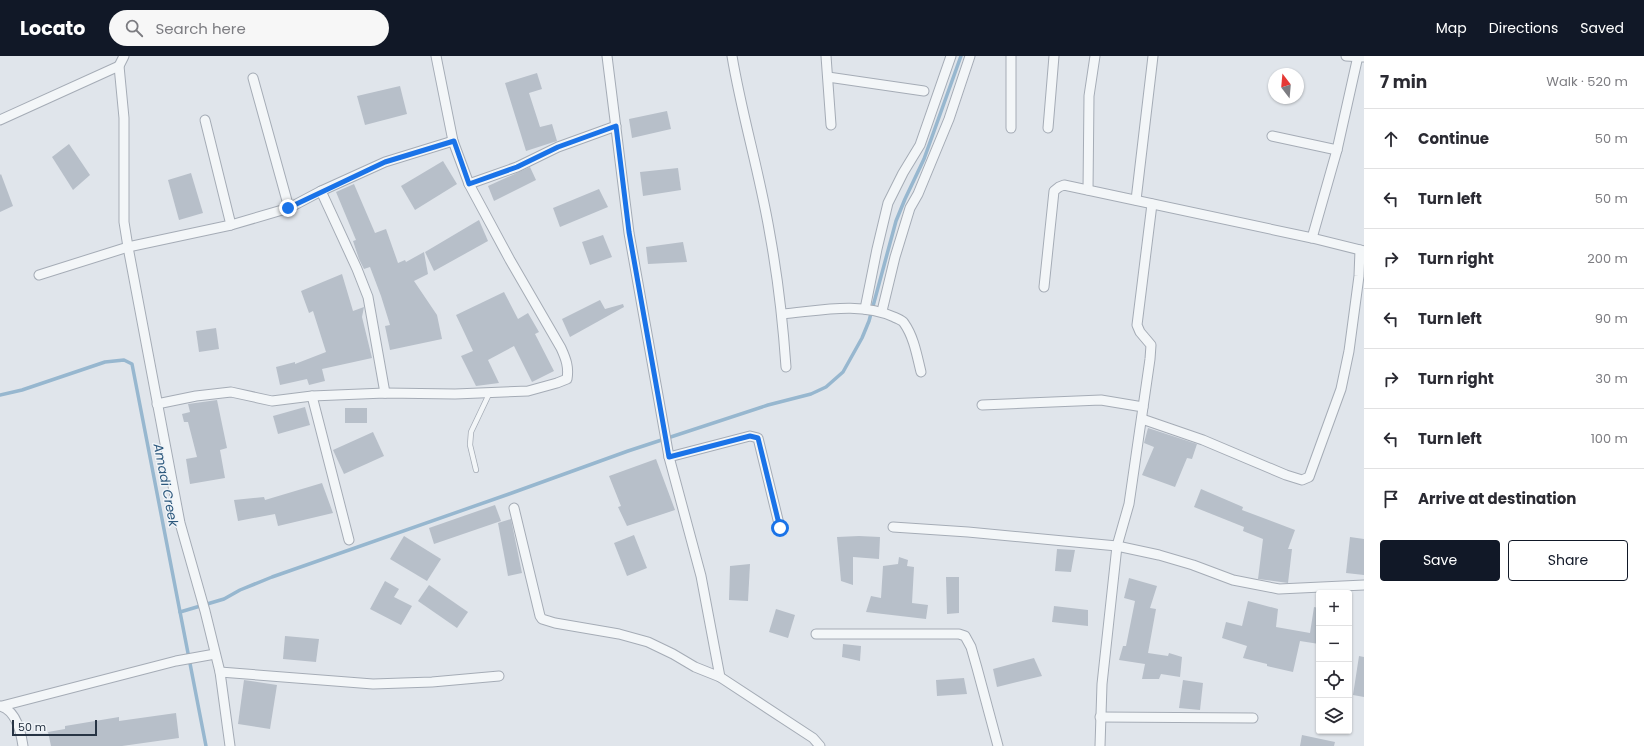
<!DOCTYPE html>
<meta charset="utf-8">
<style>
:root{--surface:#fff;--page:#f7f7f7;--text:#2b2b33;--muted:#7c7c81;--line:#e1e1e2;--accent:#111827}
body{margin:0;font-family:Poppins,sans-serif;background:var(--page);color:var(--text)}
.controls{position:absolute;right:12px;bottom:12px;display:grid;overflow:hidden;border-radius:4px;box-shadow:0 1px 3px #0004}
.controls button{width:36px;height:36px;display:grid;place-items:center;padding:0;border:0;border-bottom:1px solid var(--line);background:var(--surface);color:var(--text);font:20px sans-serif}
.compass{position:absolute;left:1268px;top:12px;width:36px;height:36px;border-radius:50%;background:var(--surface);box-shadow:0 1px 3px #0004;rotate:344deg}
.scale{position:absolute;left:12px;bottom:10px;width:85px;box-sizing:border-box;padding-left:4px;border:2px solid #273444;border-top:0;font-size:11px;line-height:14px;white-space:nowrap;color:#273444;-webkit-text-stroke:3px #f0f4f8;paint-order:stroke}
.stop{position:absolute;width:12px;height:12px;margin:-9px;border:3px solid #1a73e8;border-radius:50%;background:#fff}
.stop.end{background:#1a73e8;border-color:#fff;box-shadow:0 1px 4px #0008}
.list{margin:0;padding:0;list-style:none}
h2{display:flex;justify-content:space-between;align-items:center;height:52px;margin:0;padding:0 16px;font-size:17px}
h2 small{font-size:13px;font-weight:400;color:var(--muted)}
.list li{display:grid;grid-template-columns:26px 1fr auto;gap:12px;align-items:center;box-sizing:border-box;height:60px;padding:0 16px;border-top:1px solid var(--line)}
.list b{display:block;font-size:15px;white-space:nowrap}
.list em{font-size:13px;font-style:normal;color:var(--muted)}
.actions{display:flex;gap:8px;padding:12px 16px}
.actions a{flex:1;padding:9px 0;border:1px solid var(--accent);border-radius:4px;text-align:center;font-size:14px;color:var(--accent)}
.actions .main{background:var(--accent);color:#fff}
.icon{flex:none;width:22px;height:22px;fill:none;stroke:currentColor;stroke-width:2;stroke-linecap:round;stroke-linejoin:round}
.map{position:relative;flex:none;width:1364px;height:690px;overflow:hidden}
header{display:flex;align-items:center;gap:24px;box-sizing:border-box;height:56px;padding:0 20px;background:var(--accent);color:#fff}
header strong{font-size:19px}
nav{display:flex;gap:22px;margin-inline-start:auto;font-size:14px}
.search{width:280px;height:36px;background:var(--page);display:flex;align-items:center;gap:10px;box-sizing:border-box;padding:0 14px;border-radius:22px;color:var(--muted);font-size:15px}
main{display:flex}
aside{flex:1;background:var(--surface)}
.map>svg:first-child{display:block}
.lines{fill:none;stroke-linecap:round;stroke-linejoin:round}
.stream{stroke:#97b7cf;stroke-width:3.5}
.building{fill:#b7bfc9}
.service-casing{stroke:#a5acb6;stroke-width:6}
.minor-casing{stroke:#a5acb6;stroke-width:11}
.service{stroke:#f3f6f8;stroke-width:4.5}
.minor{stroke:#f3f6f8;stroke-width:9}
.route{stroke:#1a73e8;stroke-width:5}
.labels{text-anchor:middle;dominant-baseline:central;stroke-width:3;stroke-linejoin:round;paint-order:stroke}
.water-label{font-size:13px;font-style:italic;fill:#2c587d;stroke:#f0f4f8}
</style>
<header>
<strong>Locato</strong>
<div class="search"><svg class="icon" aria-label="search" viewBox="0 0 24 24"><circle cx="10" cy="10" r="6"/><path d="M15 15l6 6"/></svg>Search here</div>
<nav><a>Map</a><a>Directions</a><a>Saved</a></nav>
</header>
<main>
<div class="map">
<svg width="1364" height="690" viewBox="0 0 1364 690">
<rect width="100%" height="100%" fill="#e0e5eb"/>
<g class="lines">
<g class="stream">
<polyline points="0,339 22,334 105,306 124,304 132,308 206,690"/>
<polyline points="180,556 224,543 240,534 272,521 509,438 628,395 768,349 811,338 826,331 843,316 862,282 869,265 896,165 905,143 924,103 961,0"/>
</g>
</g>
<g class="building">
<polygon points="537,17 542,33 529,37 540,71 552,68 557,85 526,95 505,27"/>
<polygon points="400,30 407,58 365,69 357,40"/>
<polygon points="667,55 671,73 632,82 629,63"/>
<polygon points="69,88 90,119 73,134 52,101"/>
<polygon points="443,105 457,128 415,154 401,130"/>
<polygon points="530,111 536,124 494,145 488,130"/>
<polygon points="678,112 681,134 643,140 640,116"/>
<polygon points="191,117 203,157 179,164 168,124"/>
<polygon points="1,118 13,150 0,156 0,119"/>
<polygon points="354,128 375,177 386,173 398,207 405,204 406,206 424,196 428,218 414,225 437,259 442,283 390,294 385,270 390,269 381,240 370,211 364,213 359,203 353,185 356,184 336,136"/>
<polygon points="599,133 608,151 560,171 553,152"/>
<polygon points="479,164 488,185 434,215 425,196"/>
<polygon points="603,179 612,201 590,209 582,186"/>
<polygon points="683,186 687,206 648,208 646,191"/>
<polygon points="342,218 353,255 364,251 362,261 372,302 322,313 325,325 309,329 307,323 280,329 276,311 295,306 295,308 326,296 313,255 309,257 301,235"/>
<polygon points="504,236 518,263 528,257 539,276 535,278 554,315 532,326 514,290 488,304 499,327 476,330 461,300 473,295 456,259"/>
<polygon points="600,244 605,253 623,248 624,251 570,281 562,263"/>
<polygon points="216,272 219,293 199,296 196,275"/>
<polygon points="217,344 227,392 220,394 225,422 190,428 186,403 197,401 188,366 184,366 182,358 190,356 188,348"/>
<polygon points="305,351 310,369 278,378 273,360"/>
<rect x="345" y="352" width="22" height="15"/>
<polygon points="1148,372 1197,388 1192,403 1187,402 1175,431 1142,419 1154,391 1144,387"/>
<polygon points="373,376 384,400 344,418 333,394"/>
<polygon points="656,403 675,454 627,470 618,451 621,450 609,420"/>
<polygon points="322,427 333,457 278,470 275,458 238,465 234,444 264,441 265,444"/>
<polygon points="1201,433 1243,451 1242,454 1295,474 1288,493 1292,493 1288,527 1258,523 1263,483 1243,475 1244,471 1194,451"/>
<polygon points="495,449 501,465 434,488 429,472"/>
<polygon points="511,463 522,517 508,520 498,467"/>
<polygon points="634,479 647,512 627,520 614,487"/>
<polygon points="404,480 441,503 427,525 390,503"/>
<polygon points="859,480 880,481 879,503 853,501 853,529 841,525 837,481"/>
<polygon points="1350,481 1364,483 1364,519 1346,517"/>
<polygon points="1057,493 1075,494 1071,516 1055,515"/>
<polygon points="899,501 908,504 907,510 914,511 912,547 928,549 926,563 866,556 871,540 881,542 883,510 898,508"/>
<polygon points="750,508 748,545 729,544 730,510"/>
<polygon points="946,521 959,521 959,557 947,558"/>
<polygon points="1129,522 1157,530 1150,552 1156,553 1148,597 1168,600 1169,597 1182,601 1180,621 1161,618 1159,623 1142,623 1145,608 1119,604 1123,590 1126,590 1135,545 1124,542"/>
<polygon points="385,525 399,533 394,541 412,550 401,569 370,553"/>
<polygon points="429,529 468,556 457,572 418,545"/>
<polygon points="1248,545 1278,553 1276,571 1310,577 1314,551 1319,552 1319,588 1300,585 1293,616 1267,610 1267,608 1243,602 1247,590 1222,582 1226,566 1242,570"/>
<polygon points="1054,550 1088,554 1088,570 1052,566"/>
<polygon points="776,553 795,559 788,582 769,576"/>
<polygon points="285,580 319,583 316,606 283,603"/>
<polygon points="843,588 861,590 860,605 842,601"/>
<polygon points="1359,600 1364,601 1364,641 1353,639"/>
<polygon points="1034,602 1042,620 997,631 993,613"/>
<polygon points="964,622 967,638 937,640 936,624"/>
<polygon points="244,624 277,629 270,673 238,668"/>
<polygon points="1183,624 1203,627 1200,654 1179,652"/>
<polygon points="176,657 179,682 122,690 51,690 48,676 65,673 65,670 119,661 119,665"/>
<polygon points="1302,679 1335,686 1334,690 1300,690"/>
</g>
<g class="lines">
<defs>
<polyline id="service" points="476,414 470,389 471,376 490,336"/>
<g id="minor">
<polyline points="124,0 119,10 124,62 124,166 128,191 180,467 205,555 220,616 230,690"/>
<polyline points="607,0 629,177 669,401 701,520 720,621"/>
<path d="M732 0C742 60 760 118 770 179 778 223 783 267 786 311"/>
<polyline points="826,0 831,69"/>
<polyline points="1011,0 1011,72"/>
<polyline points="1346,0 1363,1"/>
<polyline points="828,21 924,35"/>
<polyline points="253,22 289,152"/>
<polyline points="0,64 119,10"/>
<polyline points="205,64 231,169"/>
<polyline points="1048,72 1054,0"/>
<polyline points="1272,80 1337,94"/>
<polyline points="469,128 517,111 558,91 616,70"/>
<polyline points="1088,134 1089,40 1095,0"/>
<polyline points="321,135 357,213 368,241 385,337"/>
<polyline points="1136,144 1153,0"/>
<polyline points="1312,182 1337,94 1358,0"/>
<polyline points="39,219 128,191 231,169 289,152 321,135 385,106 453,85"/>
<polyline points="1044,231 1054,135 1059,131 1064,129 1312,182 1364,195"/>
<polyline points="865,253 877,193 888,147 903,117 920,89 951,0"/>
<polyline points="882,255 895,201 910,152 918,138 949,63 970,0"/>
<path d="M782 258C818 255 860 245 894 261 898 263 902 264 904 267 914 281 917 300 921 316"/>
<polyline points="312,340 349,484"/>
<path d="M157 348 196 340 231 336 272 345 312 340 385 337 455 338 528 335 557 327 567 323C569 311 566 303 561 292L510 204 469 128 453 85 436 0"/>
<polyline points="982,349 1101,344 1143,351"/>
<polyline points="1142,363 1203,384 1286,419 1302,424 1309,421 1341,333 1349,295 1359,220 1360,194"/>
<polyline points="669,401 750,380 758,382 780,472"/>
<polyline points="514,452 540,560 542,563 555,567 619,578 648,586 673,598 695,611 720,621 813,682 820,690"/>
<polyline points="893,471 968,476 1117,490 1159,499 1193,509 1233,524 1279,533 1364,529"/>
<polyline points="816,578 959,578 965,580 971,591 977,612 998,690"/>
<polyline points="220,616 373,628 432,626 499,620"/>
<path d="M0 650C16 654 21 676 23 690"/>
<polyline points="2,650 176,605 215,598"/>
<polyline points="1100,661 1253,662"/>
<polyline points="1100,690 1102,628 1117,490 1129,448 1150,303 1151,289 1140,276 1137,269 1152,148"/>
</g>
</defs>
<use href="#service" class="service-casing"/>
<use href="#minor" class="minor-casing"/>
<use href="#service" class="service"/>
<use href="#minor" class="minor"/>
</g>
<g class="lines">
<polyline class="route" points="288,152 385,106 454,85 469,128 517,111 558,91 616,70 629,176 669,401 750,380 758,382 780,472"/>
</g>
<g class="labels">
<g class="water-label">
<text transform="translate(166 429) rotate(79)">Amadi Creek</text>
</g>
</g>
</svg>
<div class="controls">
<button>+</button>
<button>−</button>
<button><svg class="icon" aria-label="locate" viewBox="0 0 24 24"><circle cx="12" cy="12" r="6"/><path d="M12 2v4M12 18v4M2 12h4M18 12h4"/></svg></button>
<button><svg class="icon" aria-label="layers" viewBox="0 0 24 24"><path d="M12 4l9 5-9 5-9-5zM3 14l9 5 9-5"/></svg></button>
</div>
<svg class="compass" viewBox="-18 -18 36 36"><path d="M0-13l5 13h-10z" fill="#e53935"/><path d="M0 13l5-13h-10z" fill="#7c7c81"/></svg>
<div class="scale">50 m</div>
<div class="stop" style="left:780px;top:472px"></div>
<div class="stop end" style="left:288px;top:152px"></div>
</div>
<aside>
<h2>7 min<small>Walk · 520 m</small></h2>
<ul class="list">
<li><svg class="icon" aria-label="ahead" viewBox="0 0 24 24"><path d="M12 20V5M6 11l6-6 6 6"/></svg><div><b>Continue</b></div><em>50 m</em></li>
<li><svg class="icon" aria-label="left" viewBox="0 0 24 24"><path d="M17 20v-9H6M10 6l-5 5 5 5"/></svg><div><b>Turn left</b></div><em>50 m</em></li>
<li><svg class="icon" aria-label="right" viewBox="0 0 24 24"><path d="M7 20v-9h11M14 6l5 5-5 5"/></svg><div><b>Turn right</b></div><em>200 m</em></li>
<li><svg class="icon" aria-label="left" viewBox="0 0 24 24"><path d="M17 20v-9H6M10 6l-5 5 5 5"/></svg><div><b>Turn left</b></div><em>90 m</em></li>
<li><svg class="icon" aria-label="right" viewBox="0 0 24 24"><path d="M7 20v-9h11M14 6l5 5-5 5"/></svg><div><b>Turn right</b></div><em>30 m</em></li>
<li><svg class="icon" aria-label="left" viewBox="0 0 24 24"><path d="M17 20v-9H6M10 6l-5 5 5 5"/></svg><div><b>Turn left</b></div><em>100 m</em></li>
<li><svg class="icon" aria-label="arrive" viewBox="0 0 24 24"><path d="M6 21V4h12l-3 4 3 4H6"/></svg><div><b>Arrive at destination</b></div></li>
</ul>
<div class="actions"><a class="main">Save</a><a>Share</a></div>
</aside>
</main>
